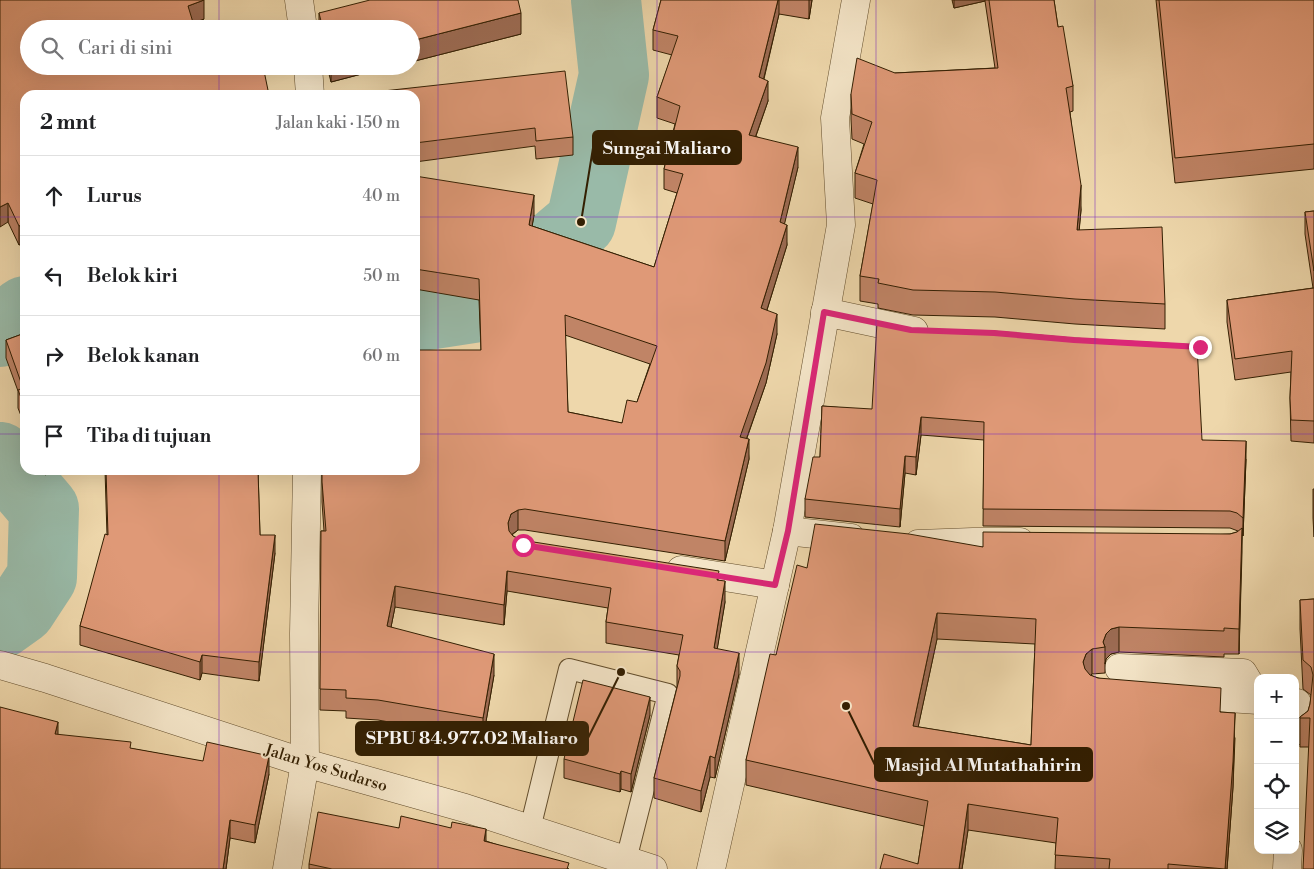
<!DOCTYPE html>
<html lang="id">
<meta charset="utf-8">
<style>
:root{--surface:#fff;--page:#f6f6f6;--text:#202124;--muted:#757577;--line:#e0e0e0}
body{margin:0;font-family:"Libre Bodoni",serif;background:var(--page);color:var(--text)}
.controls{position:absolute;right:15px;bottom:15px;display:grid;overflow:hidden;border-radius:10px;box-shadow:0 5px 20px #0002}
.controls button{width:45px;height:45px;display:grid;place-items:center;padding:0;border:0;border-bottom:1px solid var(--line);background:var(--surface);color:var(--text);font:25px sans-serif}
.stop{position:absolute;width:15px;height:15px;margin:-11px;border:4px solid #db2777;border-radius:50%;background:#fff}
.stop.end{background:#db2777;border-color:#fff;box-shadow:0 1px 5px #0008}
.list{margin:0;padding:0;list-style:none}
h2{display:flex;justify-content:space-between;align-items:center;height:65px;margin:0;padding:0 20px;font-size:21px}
h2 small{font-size:16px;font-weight:400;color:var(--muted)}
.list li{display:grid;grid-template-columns:32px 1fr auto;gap:15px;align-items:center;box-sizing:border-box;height:80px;padding:0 20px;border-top:1px solid var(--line)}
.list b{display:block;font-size:19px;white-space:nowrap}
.list em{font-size:16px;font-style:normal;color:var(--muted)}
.icon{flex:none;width:28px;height:28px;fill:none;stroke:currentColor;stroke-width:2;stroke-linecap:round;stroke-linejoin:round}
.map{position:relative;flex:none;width:1314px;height:869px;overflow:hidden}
.search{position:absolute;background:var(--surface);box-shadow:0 5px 20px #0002;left:20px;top:20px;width:400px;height:55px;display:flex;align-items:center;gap:12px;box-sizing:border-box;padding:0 18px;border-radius:28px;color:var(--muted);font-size:19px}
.panel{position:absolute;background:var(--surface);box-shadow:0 5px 20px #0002;left:20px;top:90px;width:400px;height:385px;border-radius:15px}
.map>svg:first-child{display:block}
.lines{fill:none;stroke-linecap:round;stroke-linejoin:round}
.river{stroke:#99baa8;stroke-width:70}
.service-casing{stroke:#624d2c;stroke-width:22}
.minor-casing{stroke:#624d2c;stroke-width:29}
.tertiary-casing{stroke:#624d2c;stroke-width:29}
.service{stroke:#f4e5c8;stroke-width:20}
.minor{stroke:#f4e5c8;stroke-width:28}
.tertiary{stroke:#f4e5c8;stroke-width:28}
.wall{fill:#c08466;stroke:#331f02;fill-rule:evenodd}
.shaded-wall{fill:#9c6b53;stroke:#331f02}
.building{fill:#df9977;stroke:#331f02;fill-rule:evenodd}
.route{stroke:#db2777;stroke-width:6}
.grid{fill:none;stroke:#7b2cbf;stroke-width:1;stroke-opacity:0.55}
.labels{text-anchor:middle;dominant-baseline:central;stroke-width:4.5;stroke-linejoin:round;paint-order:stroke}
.street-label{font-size:16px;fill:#331f02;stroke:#f4e5c8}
.leader{fill:none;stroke:#331f02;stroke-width:2}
.callout-dot{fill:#331f02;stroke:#f4e5c8;stroke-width:2}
.callout{fill:#331f02;stroke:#331f02;stroke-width:2}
.callout-label{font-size:18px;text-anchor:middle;font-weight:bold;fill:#fff}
</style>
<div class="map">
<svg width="1314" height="869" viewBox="0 0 1314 869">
<rect width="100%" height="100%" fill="#eed7ab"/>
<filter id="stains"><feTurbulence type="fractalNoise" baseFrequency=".004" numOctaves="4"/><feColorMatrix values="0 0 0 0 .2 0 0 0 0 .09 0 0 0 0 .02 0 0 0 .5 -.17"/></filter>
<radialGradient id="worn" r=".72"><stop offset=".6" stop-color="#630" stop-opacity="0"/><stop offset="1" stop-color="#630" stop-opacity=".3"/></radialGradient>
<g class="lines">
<g class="river">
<polyline points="415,317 480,307 581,222 614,75 606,0"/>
<polyline points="0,332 25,311"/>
<polyline points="0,457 44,509 42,577 21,609 0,624"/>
</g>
<defs>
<polyline id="service" points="530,829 569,669 668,694 626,860"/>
<g id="minor">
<polyline points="299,0 303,29"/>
<polyline points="308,66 310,95"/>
<polyline points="825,312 914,331"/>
<polyline points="787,531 851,538"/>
<polyline points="918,544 973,542 1020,542"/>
<polyline points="681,570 775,585"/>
<polyline points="1119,668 1243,673 1258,698"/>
<polyline points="1184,695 1258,700"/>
<polyline points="1295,703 1297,703 1295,731"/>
<polyline points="287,869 305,763 304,634 307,470"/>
<polyline points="711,869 787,531 841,225 835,118 856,0"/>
<polyline points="1287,869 1288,850"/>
</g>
<polyline id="tertiary" points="0,665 45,678 305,763 465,808 653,869"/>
</defs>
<use href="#service" class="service-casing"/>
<use href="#minor" class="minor-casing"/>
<use href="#tertiary" class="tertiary-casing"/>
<use href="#service" class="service"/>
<use href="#minor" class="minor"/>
<use href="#tertiary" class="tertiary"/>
</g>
<g class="wall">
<polygon points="0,0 204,19 193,23 25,95 25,242 19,245 8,222"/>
<path d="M661 0H812L809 19 779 14 764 79 768 101 756 136 798 167 784 224 787 245 767 310 777 334 766 383 747 438 749 459 725 561 525 530H518L512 535 513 536 521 540 719 580 725 602 717 649 739 674 715 778 710 777 701 812 654 798V778L677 687V666L679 655 606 643V622L608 608 507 591 504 625 395 607 391 627 494 675 483 739 378 720 346 718V711L320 710 321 531H324L322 502V470L481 350 479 300 415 289V176L534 215 532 226 654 267 677 193 664 189V169L675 124 657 118V97L672 55 653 50V30ZM565 335 650 364 637 402 622 423 568 412Z"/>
<polygon points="952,0 1054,0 1058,27 1073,86 1073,111 1070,112 1081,210 1079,230 1165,304 1165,329 1075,324 995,317 913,315 878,308 878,304 860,301 860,276 873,204 855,198 855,173 864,144 852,139 851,119 851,94 895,73 995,68 985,1 954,8"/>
<polygon points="1156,0 1314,0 1314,169 1175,183"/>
<polygon points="319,13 521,34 411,62 411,29 319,29"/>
<polygon points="327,66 392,66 331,82"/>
<polygon points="415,95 573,137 573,155 536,159 535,146 415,162"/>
<polygon points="1314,211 1314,443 1291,441 1290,398 1291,372 1235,380 1227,322 1227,300 1313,288 1305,234 1305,212"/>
<polygon points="25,333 25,426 18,408 18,391 6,358 6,340"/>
<path d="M822 406 1202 440 1246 459 1243 536 1242 535 1239 654H1224V657L1119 652 1111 654 1106 659 1105 664V673L1092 674 1090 675 1098 678 1221 712 1235 738 1233 787 1227 869H1055L1056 843 968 830 962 869H880L918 864 924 826 746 785V760L776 655 807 568 983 547 1230 534 1237 532 1238 531 1230 528 983 526 984 440 921 435 916 475 905 473 900 527 805 517V499L820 457ZM937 639 1035 644 1031 745 918 727Z"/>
<polygon points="105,470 258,470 260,535 275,553 259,681 202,673 200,680 80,645 80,626 107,535"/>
<polygon points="1313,489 1314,489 1314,537 1313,518"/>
<polygon points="1314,599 1314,869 1309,747 1300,747 1300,717 1308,711 1310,704 1311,697 1311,695 1303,689 1300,629 1300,600"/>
<polygon points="650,715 631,792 621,789 620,792 564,778 564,759"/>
<polygon points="58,735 269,774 255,843 230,838 226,869 0,869"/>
<polygon points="399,828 486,841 569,869 309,869 309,864"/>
</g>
<g class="shaded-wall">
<polygon points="204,0 204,19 188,25 188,6"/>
<polygon points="778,0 779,0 779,14 759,98 759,77"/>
<polygon points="809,0 812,0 809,19"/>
<polygon points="954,0 985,0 985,1 954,8"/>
<polygon points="521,13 521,34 411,62 411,41"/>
<polygon points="331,66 392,66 331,82"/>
<polygon points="768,81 768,101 749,155 749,135"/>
<polygon points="798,147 798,167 780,243 780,222"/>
<polygon points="1081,185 1081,210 1077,255 1077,230"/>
<polygon points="534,195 534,215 529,245 529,225"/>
<polygon points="8,203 8,222 0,227 0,207"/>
<polygon points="25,223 25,242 19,245 19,226"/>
<polygon points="787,225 787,245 761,329 761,308"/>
<polygon points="777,314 777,334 766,383 740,457 740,437"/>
<polygon points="921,417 921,435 916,475 916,457"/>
<polygon points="749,439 749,459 725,561 725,541"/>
<polygon points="1246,441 1246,459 1243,536 1243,518"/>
<polygon points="905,456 905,473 900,527 900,509"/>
<polygon points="45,470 58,470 45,475"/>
<polygon points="518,510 518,530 511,535 508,543 508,523 511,514"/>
<polygon points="1242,528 1242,553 1239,654 1239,629"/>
<polygon points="275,535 275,553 259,681 259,662"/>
<polygon points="507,571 507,591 504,625 504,605"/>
<polygon points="725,581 725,602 714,669 714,648"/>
<polygon points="395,586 395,607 387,647 387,626"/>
<polygon points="937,613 937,639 913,751 913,726"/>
<polygon points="1119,627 1119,652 1111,654 1106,659 1105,664 1105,647 1103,642 1106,634 1111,629"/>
<polygon points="1092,649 1092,674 1086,680 1083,662 1086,654"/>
<polygon points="739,653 739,674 715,778 715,758"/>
<polygon points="494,654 494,675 483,739 483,718"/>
<polygon points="202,655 202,673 200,680 200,662"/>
<polygon points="650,697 650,715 631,792 631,774"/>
<polygon points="1235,713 1233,787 1227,869 1225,869"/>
<polygon points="58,722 58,740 55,734"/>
<polygon points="269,756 269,774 255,843 255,825"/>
<polygon points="710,756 710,777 701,812 701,791"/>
<polygon points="621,771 621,789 620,792 620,774"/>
<polygon points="968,804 968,830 962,869 959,869"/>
<polygon points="230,820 230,838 226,869 223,869"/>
<polygon points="486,829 486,847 484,841"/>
</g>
<g class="building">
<polygon points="0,0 204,0 188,6 195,29 29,29 29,66 263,66 269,95 25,95 25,223 19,226 8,203 0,207"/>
<polygon points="370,0 518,0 521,13 411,41 411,29 323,29 319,13"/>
<path d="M661 0H778L759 77 768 81 749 135 798 147 780 222 787 225 761 308 777 314 766 363 740 437 749 439 725 541 525 509 518 510 511 514 508 523 509 531 513 536 521 540 719 571 717 580 725 581 714 648 739 653 715 758 710 756 701 791 654 778 680 676V671L677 666 683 635 606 622 611 588 507 571 504 605 395 586 387 626 494 654 483 718 378 700 346 698V690L320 689 321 531H326L322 482V470H415V350H481L479 279 415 269V176L534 195 529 225 654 267 683 174 664 169 680 106 657 97 678 36 653 30ZM565 315 657 346 637 402 627 400 622 423 568 412Z"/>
<polygon points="989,0 1054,0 1058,27 1063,26 1073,86 1066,88 1081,185 1077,230 1162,227 1165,304 1075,299 995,292 913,290 878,283 879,279 860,276 877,180 855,173 872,122 852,114 851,94 857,58 895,73 998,68"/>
<polygon points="1159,0 1314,0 1314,144 1175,158"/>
<polygon points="565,71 573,137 536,141 535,128 415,143 415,95 347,95"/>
<polygon points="1314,211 1314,271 1305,212"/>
<polygon points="1314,288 1314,421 1291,420 1290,398 1292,351 1235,359 1227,300"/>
<polygon points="877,322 910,329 993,331 1073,338 1197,345 1202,440 1246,441 1243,518 1237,513 1230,511 983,509 984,422 921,417 916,457 905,456 900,509 805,499 813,457 820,457 822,406 872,409"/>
<polygon points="25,333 25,408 18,390 23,388 6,340"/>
<polygon points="106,470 258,470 260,535 275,535 259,662 202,655 200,662 80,626 105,534 108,535"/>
<path d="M815 524 909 534 983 547V532L1230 534 1237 532 1242 528 1239 629 1224 628V631L1119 627 1111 629 1106 634 1103 642 1105 647 1092 649 1086 654 1083 662 1085 669 1090 675 1098 678 1221 688 1220 712 1235 713 1233 762 1225 869 1168 864V869H1109L1110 859 1055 855 1058 818 968 804 959 869H880L884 854 918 864 928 801 746 760 770 654 776 655 797 565 807 568ZM937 613 1036 619 1031 745 913 726Z"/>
<polygon points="1314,599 1314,869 1303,869 1310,718 1300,718 1300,717 1308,711 1310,704 1313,675 1311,667 1303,660 1300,600"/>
<polygon points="583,680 650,697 631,774 621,771 620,774 564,759"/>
<polygon points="0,707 58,722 55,734 131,742 130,748 203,761 207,742 269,756 255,825 230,820 223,869 0,869"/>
<polygon points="318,812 399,828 401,816 451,828 452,822 486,829 484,841 569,863 567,869 332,869 309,864"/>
</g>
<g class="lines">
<polyline class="route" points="523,545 775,585 788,531 824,312 911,330 994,333 1074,340 1200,347"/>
</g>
<path class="grid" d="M219 0V29M438 0V869M657 0V869M876 0V869M1095 0V869M219 66V95M0 217H25M415 217H1314M0 434H25M415 434H1314M219 470V869M0 652H1314"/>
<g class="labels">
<g class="street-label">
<text transform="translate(326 768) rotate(17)">Jalan Yos Sudarso</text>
</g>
</g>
<path class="leader" d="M581 222L593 148M621 672L588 738M846 706L875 765"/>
<g class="callout-dot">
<circle cx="581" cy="222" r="5"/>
<circle cx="621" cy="672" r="5"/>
<circle cx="846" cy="706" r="5"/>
</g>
<g class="callout">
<rect x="593" y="131" width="148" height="33" rx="5"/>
<rect x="356" y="722" width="232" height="33" rx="5"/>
<rect x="875" y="748" width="217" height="33" rx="5"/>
</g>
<g class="callout-label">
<text x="667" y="154">Sungai Maliaro</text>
<text x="472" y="744">SPBU 84.977.02 Maliaro</text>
<text x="983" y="771">Masjid Al Mutathahirin</text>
</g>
<rect width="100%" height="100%" filter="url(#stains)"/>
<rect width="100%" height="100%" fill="url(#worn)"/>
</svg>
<div class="controls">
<button>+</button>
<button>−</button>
<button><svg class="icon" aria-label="locate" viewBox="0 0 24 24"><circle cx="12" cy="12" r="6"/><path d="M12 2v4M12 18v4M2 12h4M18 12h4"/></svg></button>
<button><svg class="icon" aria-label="layers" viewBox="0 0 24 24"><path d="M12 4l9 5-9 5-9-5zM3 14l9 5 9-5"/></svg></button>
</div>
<div class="stop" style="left:523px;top:545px"></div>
<div class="stop end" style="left:1200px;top:347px"></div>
<div class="search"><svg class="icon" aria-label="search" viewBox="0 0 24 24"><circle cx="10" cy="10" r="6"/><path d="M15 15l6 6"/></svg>Cari di sini</div>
<section class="panel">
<h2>2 mnt<small>Jalan kaki · 150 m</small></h2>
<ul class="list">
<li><svg class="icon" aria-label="ahead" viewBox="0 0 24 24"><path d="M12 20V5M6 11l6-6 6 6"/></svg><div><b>Lurus</b></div><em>40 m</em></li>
<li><svg class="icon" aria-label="left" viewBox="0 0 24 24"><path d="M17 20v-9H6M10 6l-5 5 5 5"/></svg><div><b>Belok kiri</b></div><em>50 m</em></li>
<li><svg class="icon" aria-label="right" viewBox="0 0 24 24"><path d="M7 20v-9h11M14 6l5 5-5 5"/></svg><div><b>Belok kanan</b></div><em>60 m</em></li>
<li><svg class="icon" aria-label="arrive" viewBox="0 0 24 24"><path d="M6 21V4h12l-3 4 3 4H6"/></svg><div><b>Tiba di tujuan</b></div></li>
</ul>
</section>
</div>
